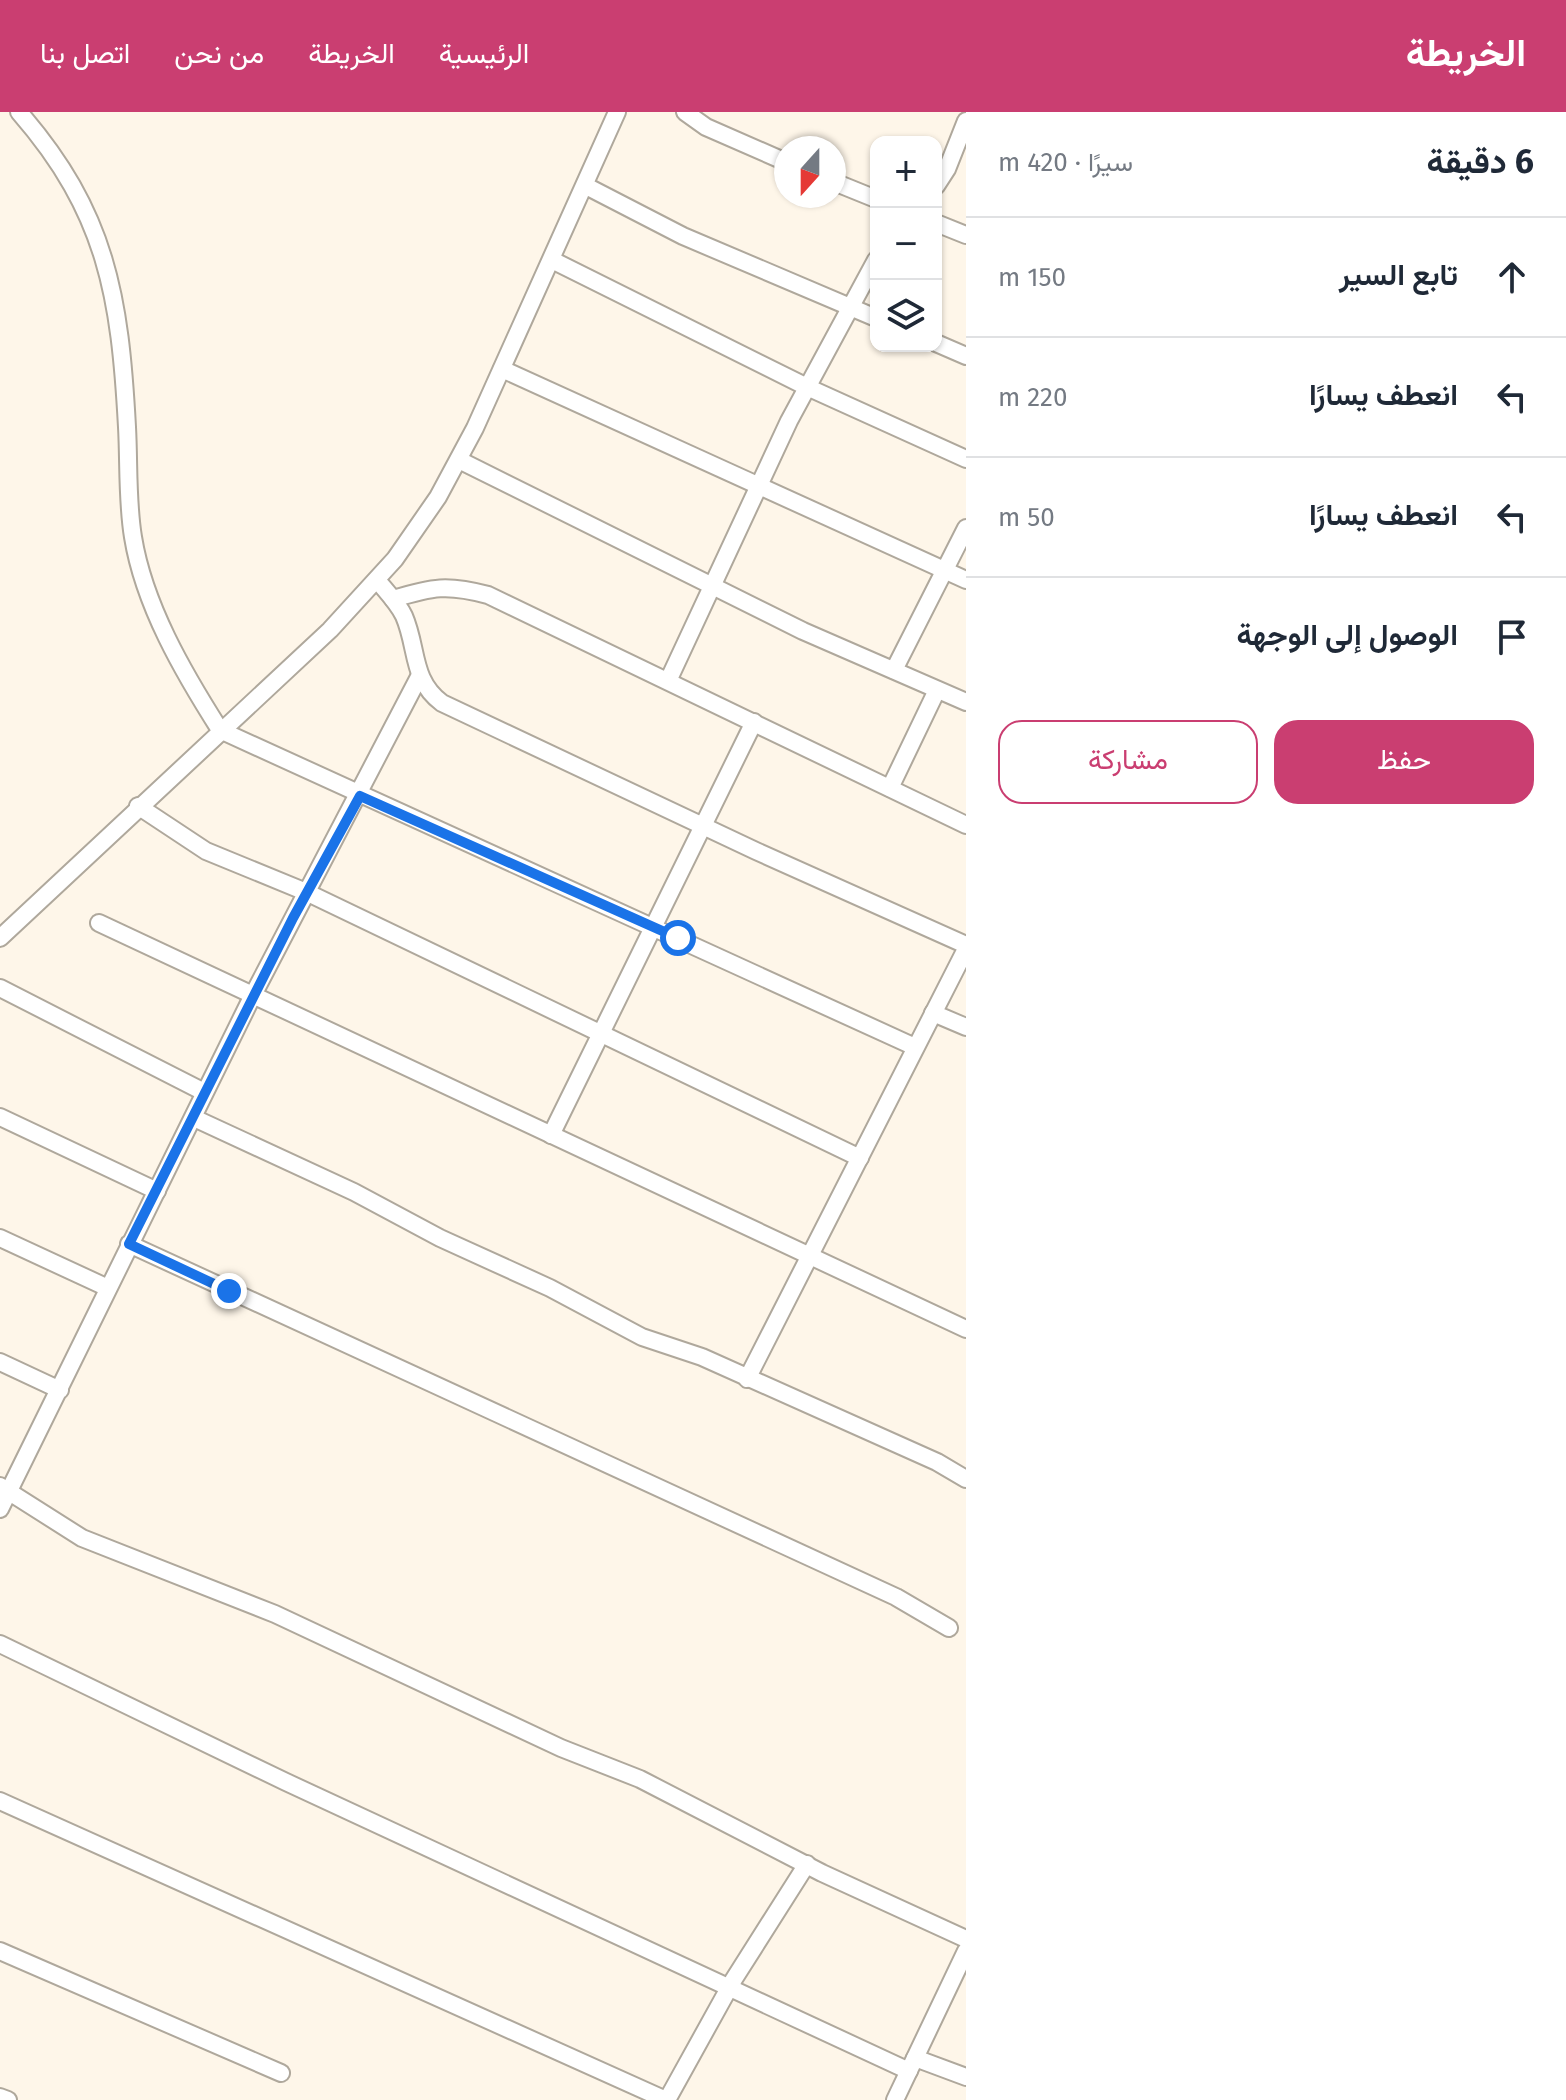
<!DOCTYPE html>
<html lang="ar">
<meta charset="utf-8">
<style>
:root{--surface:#fff;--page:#f6f6f7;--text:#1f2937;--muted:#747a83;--line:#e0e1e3;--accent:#ca3e71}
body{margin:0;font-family:"Fira Sans",Vazirmatn,sans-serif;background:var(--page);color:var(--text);direction:rtl}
.controls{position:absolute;right:24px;top:24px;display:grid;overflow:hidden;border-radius:16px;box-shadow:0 2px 6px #0004}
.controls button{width:72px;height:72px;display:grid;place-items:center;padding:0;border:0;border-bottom:2px solid var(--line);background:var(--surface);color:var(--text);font:40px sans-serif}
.compass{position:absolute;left:774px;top:24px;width:72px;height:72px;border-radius:50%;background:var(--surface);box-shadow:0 2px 6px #0004;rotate:201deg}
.stop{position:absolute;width:24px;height:24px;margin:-18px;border:6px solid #1a73e8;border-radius:50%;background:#fff}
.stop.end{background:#1a73e8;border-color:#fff;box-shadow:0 2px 8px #0008}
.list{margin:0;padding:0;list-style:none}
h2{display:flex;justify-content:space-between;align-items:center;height:104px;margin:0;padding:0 32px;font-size:34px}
h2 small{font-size:26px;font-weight:400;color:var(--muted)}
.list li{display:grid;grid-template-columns:52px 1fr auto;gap:24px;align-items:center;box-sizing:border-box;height:120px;padding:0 32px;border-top:2px solid var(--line)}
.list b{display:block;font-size:30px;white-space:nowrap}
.list em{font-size:26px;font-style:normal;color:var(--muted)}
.actions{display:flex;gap:16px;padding:24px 32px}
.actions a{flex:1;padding:18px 0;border:2px solid var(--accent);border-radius:24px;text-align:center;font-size:28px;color:var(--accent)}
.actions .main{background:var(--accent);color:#fff}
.icon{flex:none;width:44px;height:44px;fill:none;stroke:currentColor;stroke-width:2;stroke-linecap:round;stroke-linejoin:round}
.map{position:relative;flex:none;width:966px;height:1988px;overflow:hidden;direction:ltr}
header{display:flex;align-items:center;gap:48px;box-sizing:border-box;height:112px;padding:0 40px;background:var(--accent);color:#fff}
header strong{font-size:38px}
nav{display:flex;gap:44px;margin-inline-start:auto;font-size:28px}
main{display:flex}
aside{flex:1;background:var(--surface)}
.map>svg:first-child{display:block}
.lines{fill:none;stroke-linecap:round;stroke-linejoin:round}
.minor-casing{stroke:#afa89c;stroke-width:20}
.minor{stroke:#fff;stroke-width:16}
.route{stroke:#1a73e8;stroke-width:10}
</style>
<header>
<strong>الخريطة</strong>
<nav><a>الرئيسية</a><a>الخريطة</a><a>من نحن</a><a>اتصل بنا</a></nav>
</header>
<main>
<aside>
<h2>6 دقيقة<small>سيرًا · 420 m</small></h2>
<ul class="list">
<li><svg class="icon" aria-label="ahead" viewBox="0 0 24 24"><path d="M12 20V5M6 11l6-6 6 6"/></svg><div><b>تابع السير</b></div><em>150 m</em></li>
<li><svg class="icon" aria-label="left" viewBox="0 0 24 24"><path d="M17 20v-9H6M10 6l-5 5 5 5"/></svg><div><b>انعطف يسارًا</b></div><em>220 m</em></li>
<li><svg class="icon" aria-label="left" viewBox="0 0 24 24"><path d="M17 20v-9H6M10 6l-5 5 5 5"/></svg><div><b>انعطف يسارًا</b></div><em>50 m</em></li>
<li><svg class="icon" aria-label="arrive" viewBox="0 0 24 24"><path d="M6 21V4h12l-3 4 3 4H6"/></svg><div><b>الوصول إلى الوجهة</b></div></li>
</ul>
<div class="actions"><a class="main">حفظ</a><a>مشاركة</a></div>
</aside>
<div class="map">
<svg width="966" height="1988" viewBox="0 0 966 1988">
<rect width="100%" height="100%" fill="#fef6e9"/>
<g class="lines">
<defs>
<g id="minor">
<path d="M19 0C107 101 120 185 127 315 129 351 127 389 133 425 144 493 183 560 220 618L915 935"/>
<polyline points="685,0 706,15 786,50"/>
<polyline points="834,70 876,87"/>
<polyline points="586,74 683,124 876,206"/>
<polyline points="936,74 947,57 966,9"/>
<polyline points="936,111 966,123"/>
<polyline points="552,148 807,275 966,347"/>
<polyline points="936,231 966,244"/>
<polyline points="502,257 966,468"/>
<polyline points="459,348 803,519 966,590"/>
<path d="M377 468C386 479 398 491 404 504 418 536 411 568 442 591L756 739 966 833"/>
<path d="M393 487C433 475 447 472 488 483L966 713"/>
<polyline points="894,558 966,416"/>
<polyline points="668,569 789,309 876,148"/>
<polyline points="890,676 937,578"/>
<polyline points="138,694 206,739 306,780 860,1046"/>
<polyline points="99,811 966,1217"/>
<polyline points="0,826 330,518 395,447 438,385 475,316 617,0"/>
<polyline points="0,876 204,980"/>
<polyline points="933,901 966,915"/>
<polyline points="0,1005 157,1079"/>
<polyline points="194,1006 354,1080 440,1126 550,1176 642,1225 702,1245 937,1350 966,1367"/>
<polyline points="551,1023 754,610"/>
<polyline points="0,1126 108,1176"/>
<polyline points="129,1132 896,1485 949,1516"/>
<polyline points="0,1250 60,1278"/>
<polyline points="747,1267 966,837"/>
<polyline points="0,1374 82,1426 275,1502 561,1636 640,1667 822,1761 966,1827"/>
<polyline points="0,1397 253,883 419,565"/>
<polyline points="0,1532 286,1670 909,1959"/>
<polyline points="0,1689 666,1988"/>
<polyline points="0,1839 281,1961"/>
<polyline points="915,1946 966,1965"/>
<polyline points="0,1985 8,1988"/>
<polyline points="667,1988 734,1867 807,1752"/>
<polyline points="895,1988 966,1839"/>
</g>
</defs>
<use href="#minor" class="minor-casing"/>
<use href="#minor" class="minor"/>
</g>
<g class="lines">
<polyline class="route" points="229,1179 129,1132 293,806 360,684 678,826"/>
</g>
</svg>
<div class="controls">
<button>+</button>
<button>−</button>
<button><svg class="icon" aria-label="layers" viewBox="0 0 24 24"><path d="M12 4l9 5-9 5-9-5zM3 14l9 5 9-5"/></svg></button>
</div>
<svg class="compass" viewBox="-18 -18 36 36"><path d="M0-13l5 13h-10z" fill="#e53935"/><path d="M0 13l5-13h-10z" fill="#747a83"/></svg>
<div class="stop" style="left:678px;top:826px"></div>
<div class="stop end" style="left:229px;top:1179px"></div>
</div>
</main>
